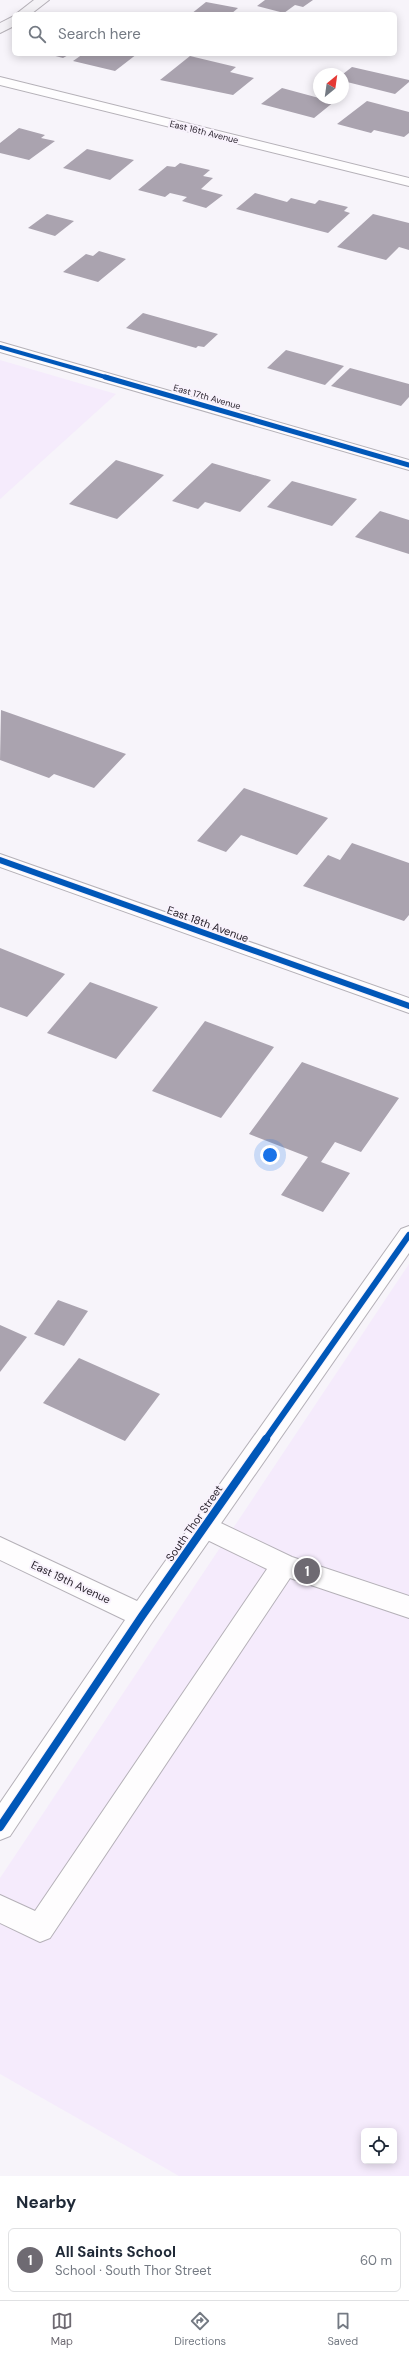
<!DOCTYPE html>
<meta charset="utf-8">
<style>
:root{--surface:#fff;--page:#f6f6f7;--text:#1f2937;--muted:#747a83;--line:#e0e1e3;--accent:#6e6a72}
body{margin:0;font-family:"DM Sans",sans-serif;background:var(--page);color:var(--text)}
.controls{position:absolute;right:12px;bottom:12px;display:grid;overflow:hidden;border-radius:6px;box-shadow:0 2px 10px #0003}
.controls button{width:36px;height:36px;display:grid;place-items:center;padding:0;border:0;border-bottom:1px solid var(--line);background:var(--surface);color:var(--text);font:20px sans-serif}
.compass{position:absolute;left:313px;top:68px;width:36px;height:36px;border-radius:50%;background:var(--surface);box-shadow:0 2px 10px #0003;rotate:29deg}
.you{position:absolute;left:270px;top:1155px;width:14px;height:14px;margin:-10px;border:3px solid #fff;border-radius:50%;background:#1a73e8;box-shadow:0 0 0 6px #1a73e833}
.badge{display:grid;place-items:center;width:26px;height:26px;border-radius:50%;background:var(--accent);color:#fff;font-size:13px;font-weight:700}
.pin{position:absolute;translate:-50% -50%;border:2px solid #fff;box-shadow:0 1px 4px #0006}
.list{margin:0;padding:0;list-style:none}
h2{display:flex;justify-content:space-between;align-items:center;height:52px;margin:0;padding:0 16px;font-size:17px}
h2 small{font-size:13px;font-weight:400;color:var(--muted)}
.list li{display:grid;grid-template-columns:26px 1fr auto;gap:12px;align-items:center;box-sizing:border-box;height:64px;margin:0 8px 8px;padding:0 8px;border:1px solid var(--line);border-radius:6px}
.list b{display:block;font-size:15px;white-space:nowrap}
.list p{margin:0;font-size:13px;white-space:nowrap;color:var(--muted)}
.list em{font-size:13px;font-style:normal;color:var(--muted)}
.icon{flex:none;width:22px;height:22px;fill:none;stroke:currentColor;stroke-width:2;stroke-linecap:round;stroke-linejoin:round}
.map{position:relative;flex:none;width:409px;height:2176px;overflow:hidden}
.search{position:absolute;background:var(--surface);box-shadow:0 2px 10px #0003;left:12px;right:12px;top:12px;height:44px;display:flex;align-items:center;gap:10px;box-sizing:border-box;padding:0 14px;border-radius:6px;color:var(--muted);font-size:15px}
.sheet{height:124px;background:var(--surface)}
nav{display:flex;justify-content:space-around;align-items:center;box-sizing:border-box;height:56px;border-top:1px solid var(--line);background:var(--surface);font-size:11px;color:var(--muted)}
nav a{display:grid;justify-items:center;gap:2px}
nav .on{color:var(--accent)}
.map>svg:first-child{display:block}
.built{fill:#f5ebfc;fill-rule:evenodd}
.building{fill:#aaa3af}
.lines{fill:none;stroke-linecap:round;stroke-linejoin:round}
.service-casing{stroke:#b5b1b8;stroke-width:2}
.minor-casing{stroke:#b5b1b8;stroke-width:2}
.secondary-casing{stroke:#b5b1b8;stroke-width:2}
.service{fill:#fefdfe;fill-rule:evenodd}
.minor{fill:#fefdfe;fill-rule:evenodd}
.secondary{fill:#f4f2f6;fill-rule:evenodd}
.cycleway-far3-casing{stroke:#f8f2fc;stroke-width:5.5}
.cycleway-far2-casing{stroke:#f8f2fc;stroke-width:7}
.cycleway-far1-casing{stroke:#f8f2fc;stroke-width:8}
.cycleway-casing{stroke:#f8f2fc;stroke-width:10}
.cycleway-far3{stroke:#0057b8;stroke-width:4}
.cycleway-far2{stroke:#0057b8;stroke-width:5}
.cycleway-far1{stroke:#0057b8;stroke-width:6}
.cycleway{stroke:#0057b8;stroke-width:8}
.labels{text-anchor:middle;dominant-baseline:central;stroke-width:4;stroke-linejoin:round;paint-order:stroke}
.far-street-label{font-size:9px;fill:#251f29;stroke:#f8f2fc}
.street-label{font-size:11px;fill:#251f29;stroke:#f8f2fc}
</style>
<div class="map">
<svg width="409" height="2176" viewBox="0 0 409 2176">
<rect width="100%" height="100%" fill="#f7f4fa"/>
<g class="built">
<polygon points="0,360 116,394 0,499"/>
<path d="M409 1264V2176H179L0 2074V1878ZM364 2131H394V2161H364Z"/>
</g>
<g class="building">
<polygon points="265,0 313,0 303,7 295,5 284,13 257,6"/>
<polygon points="206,2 238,8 231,14 191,14"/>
<polygon points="48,54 70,54 63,58"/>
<polygon points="83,54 137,54 115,71 73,61"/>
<polygon points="190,56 236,67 230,72 254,78 233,95 160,80"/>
<polygon points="352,67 409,80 409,82 395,94 343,81 343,74"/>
<polygon points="282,88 319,98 335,101 314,118 261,104"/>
<polygon points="367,101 409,112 409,133 404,137 374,130 371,133 337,124"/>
<polygon points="19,128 45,135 41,138 55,141 29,160 0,153 0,143"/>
<polygon points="87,149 134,160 110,180 63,168"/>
<polygon points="180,163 210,170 203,176 213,178 201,189 223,195 206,208 182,201 187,197 170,193 165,197 138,190 167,166 175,167"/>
<polygon points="255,193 287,202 291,198 315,204 319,200 348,207 344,211 350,213 328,233 236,209"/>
<polygon points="47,214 74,221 55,236 28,228"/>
<polygon points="373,214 409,223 409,250 399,247 386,260 337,247"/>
<polygon points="99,251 126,259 98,282 63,272 86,254 93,256"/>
<polygon points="143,313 218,334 204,347 198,346 196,348 126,328"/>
<polygon points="286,350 344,366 325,385 267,368"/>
<polygon points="350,368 409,384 409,397 401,406 331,386"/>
<polygon points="116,460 164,475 117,519 69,504"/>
<polygon points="212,463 271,480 240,512 205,502 198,509 172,501"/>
<polygon points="292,481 357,499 332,526 267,507"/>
<polygon points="380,511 409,520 409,554 355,537"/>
<polygon points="1,710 126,754 94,788 54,774 49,778 0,760"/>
<polygon points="244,788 328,818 297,855 241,835 226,852 197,841"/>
<polygon points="352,843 409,863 409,915 404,921 303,886 328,855 340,860"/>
<polygon points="0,948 65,974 27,1017 0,1007"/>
<polygon points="90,982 158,1007 116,1059 47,1033"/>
<polygon points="205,1021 274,1047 221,1118 152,1091"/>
<polygon points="302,1062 399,1098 361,1152 335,1142 321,1162 350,1173 323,1212 281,1195 308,1157 249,1134"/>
<polygon points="58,1300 88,1311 64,1346 34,1334"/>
<polygon points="0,1325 27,1337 0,1372"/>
<polygon points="79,1358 160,1394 125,1441 43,1403"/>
</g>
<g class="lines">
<defs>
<polygon id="service" points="204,1515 292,1557 409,1596 409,1618 290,1578 50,1938 40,1942 0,1923 0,1895 35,1911 267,1569 195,1534 191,1526 195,1518"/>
<g id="minor">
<polygon points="0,77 409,178 409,186 0,85"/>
<polygon points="0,342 409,460 409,470 0,352"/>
<polygon points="0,854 409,998 409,1013 0,867"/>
<polygon points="409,1226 409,1253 151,1624 10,1836 0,1840 0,1803 125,1620 0,1560 0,1537 137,1601 401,1229"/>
</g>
<g id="secondary">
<polygon points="34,0 49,0 31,14 16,14"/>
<polygon points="14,16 14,26 0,33 0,23"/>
</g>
</defs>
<use href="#service" class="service-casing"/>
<use href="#minor" class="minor-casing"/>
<use href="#secondary" class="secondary-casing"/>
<use href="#service" class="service"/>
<use href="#minor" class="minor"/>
<use href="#secondary" class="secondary"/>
<defs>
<polyline id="cycleway-far3" points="0,347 109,378"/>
<polyline id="cycleway-far2" points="105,377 409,465"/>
<g id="cycleway-far1">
<polyline points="0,860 409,1006"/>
<polyline points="265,1440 409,1235"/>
</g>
<polyline id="cycleway" points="0,1827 142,1616 266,1439"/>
</defs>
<use href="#cycleway-far3" class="cycleway-far3-casing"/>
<use href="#cycleway-far2" class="cycleway-far2-casing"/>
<use href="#cycleway-far1" class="cycleway-far1-casing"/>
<use href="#cycleway" class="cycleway-casing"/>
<use href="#cycleway-far3" class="cycleway-far3"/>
<use href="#cycleway-far2" class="cycleway-far2"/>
<use href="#cycleway-far1" class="cycleway-far1"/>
<use href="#cycleway" class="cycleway"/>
</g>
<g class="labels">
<g class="far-street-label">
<text transform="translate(204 132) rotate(14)">East 16th Avenue</text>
<text transform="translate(207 397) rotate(16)">East 17th Avenue</text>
</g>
<g class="street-label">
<text transform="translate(208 924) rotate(20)">East 18th Avenue</text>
<text transform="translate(194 1523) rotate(-55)">South Thor Street</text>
<text transform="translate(71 1582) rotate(25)">East 19th Avenue</text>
</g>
</g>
</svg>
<div class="controls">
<button><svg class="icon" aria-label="locate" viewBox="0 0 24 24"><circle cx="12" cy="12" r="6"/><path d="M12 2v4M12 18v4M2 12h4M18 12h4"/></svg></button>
</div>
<svg class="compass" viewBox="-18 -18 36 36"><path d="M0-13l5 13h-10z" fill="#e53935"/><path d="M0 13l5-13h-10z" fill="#747a83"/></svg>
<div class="you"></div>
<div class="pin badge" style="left:307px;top:1571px">1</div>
<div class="search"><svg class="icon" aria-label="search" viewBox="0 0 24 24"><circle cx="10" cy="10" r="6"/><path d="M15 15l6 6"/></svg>Search here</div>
</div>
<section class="sheet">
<h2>Nearby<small></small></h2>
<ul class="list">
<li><span class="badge">1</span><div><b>All Saints School</b><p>School · South Thor Street</p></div><em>60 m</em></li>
</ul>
</section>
<nav>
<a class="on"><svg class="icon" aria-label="map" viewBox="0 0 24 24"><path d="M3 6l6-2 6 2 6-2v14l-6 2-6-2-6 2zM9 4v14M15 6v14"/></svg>Map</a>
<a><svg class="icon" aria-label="directions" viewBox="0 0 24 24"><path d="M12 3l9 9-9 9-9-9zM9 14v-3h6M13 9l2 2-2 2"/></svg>Directions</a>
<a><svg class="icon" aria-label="saved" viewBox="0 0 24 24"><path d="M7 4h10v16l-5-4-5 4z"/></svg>Saved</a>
</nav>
